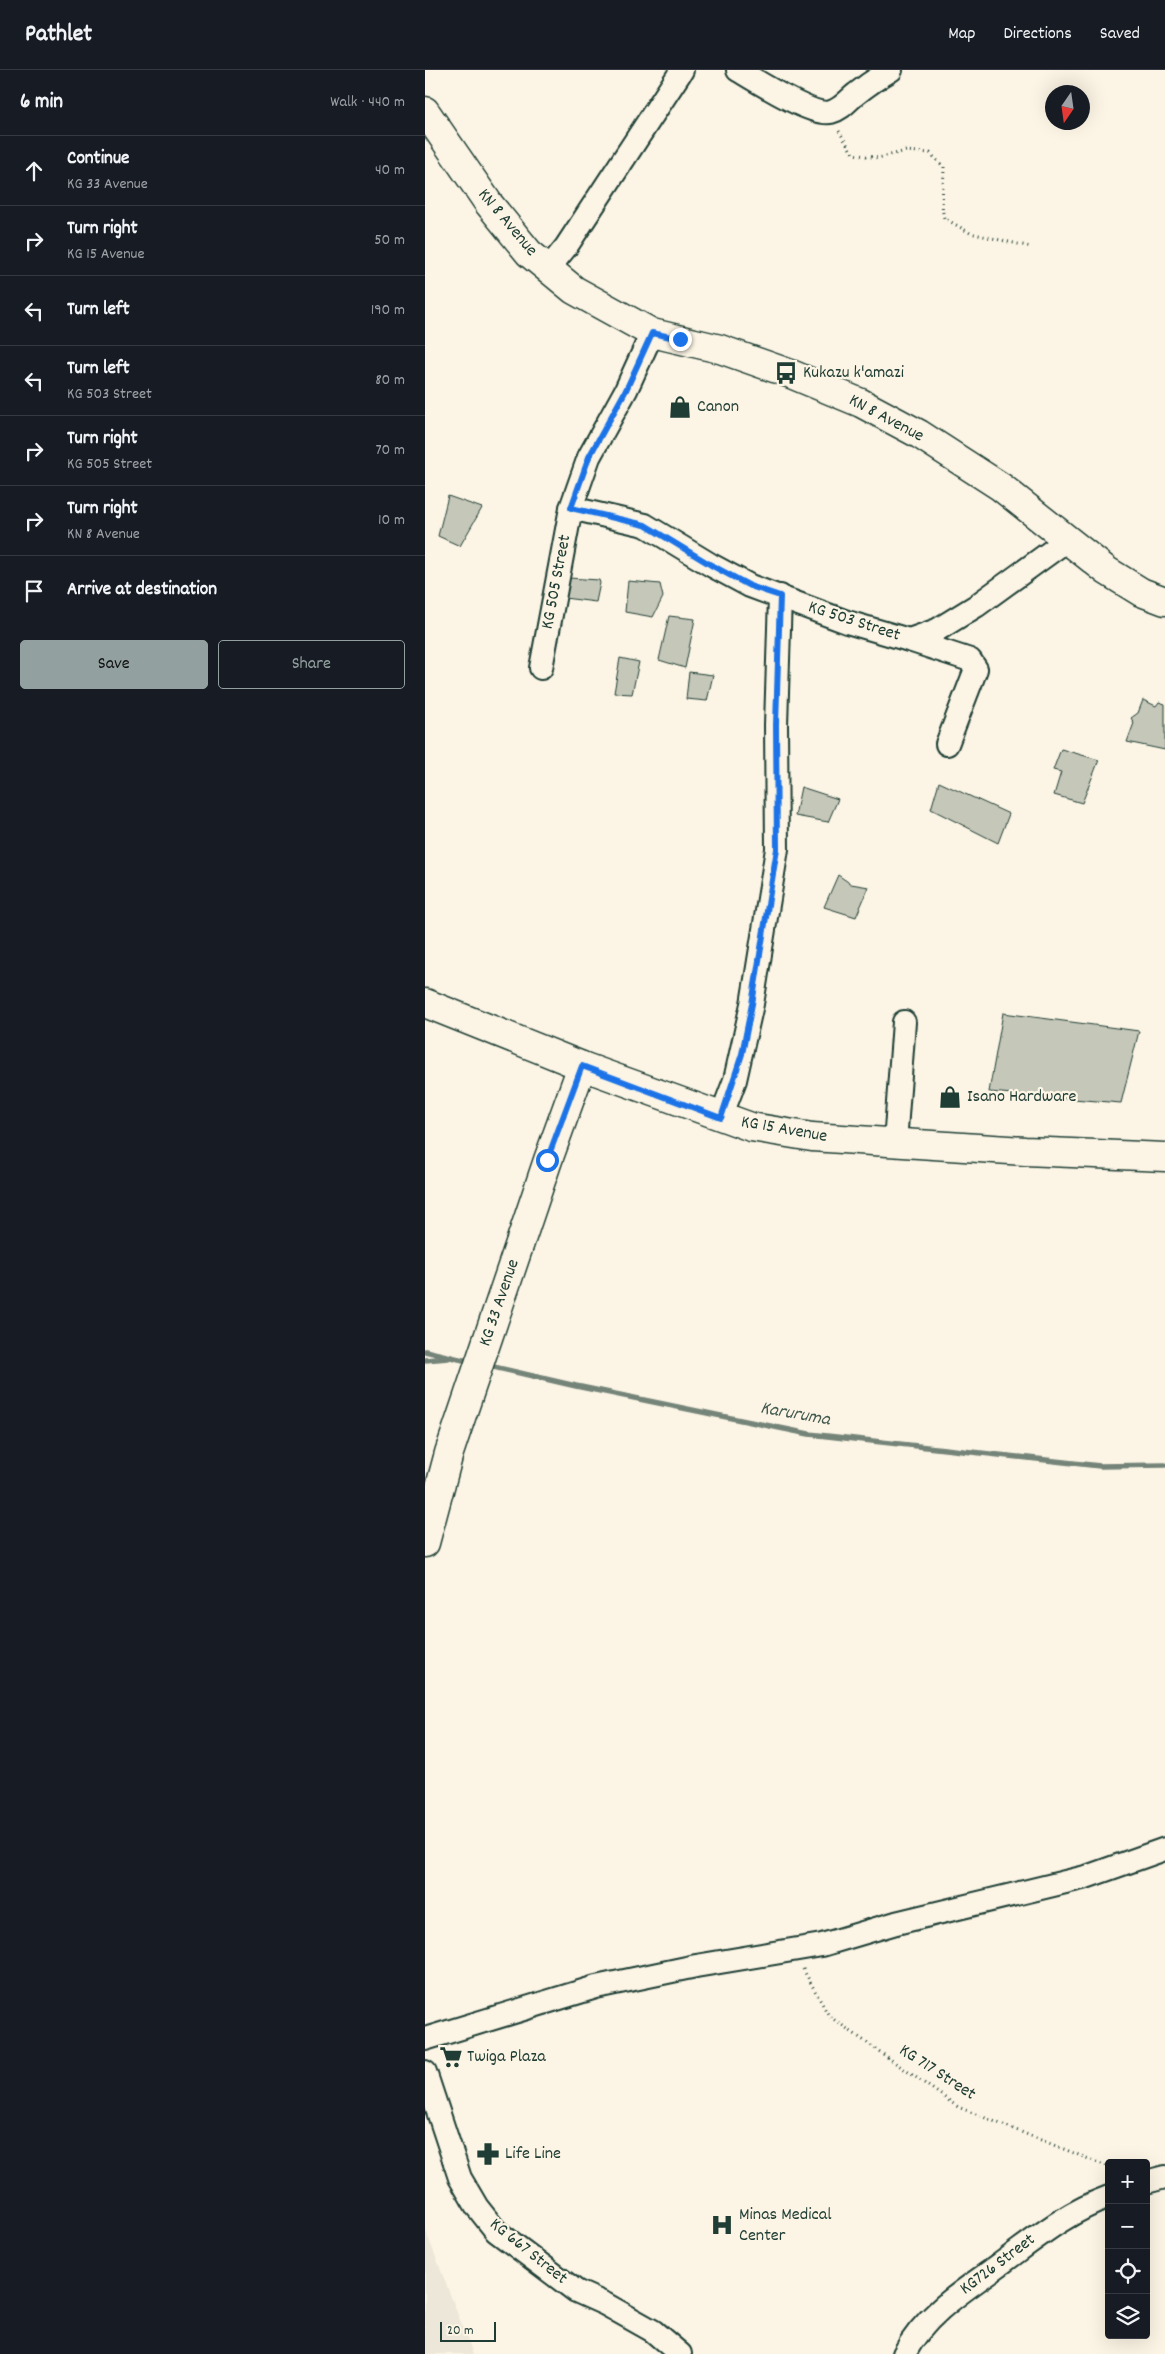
<!DOCTYPE html>
<meta charset="utf-8">
<style>
:root{--surface:#171b24;--page:#20242c;--text:#f1f3f6;--muted:#9ea1a6;--line:#363941;--accent:#92a19f}
body{margin:0;font-family:Dekko,sans-serif;background:var(--page);color:var(--text)}
.controls{position:absolute;right:15px;bottom:15px;display:grid;overflow:hidden;border-radius:5px;box-shadow:0 5px 20px #0002}
.controls button{width:45px;height:45px;display:grid;place-items:center;padding:0;border:0;border-bottom:1px solid var(--line);background:var(--surface);color:var(--text);font:25px sans-serif}
.compass{position:absolute;left:620px;top:15px;width:45px;height:45px;border-radius:50%;background:var(--surface);box-shadow:0 5px 20px #0002;rotate:193deg}
.scale{position:absolute;left:15px;bottom:12px;width:56px;box-sizing:border-box;padding-left:5px;border:2px solid #1f3d34;border-top:0;font-size:14px;line-height:18px;white-space:nowrap;color:#1f3d34;-webkit-text-stroke:4px #fcf5e5;paint-order:stroke}
.stop{position:absolute;width:15px;height:15px;margin:-11px;border:4px solid #1a73e8;border-radius:50%;background:#fff}
.stop.end{background:#1a73e8;border-color:#fff;box-shadow:0 1px 5px #0008}
.list{margin:0;padding:0;list-style:none}
h2{display:flex;justify-content:space-between;align-items:center;height:65px;margin:0;padding:0 20px;font-size:21px}
h2 small{font-size:16px;font-weight:400;color:var(--muted)}
.list li{display:grid;grid-template-columns:32px 1fr auto;gap:15px;align-items:center;box-sizing:border-box;height:70px;padding:0 20px;border-top:1px solid var(--line)}
.list b{display:block;font-size:19px;white-space:nowrap}
.list p{margin:0;font-size:16px;white-space:nowrap;color:var(--muted)}
.list em{font-size:16px;font-style:normal;color:var(--muted)}
.actions{display:flex;gap:10px;padding:15px 20px}
.actions a{flex:1;padding:11px 0;border:1px solid var(--accent);border-radius:5px;text-align:center;font-size:18px;color:var(--accent)}
.actions .main{background:var(--accent);color:#111}
.icon{flex:none;width:28px;height:28px;fill:none;stroke:currentColor;stroke-width:2;stroke-linecap:round;stroke-linejoin:round}
.map{position:relative;flex:none;width:740px;height:2284px;overflow:hidden}
header{display:flex;align-items:center;gap:30px;box-sizing:border-box;height:70px;padding:0 25px;background:var(--surface);border-bottom:1px solid var(--line)}
header strong{font-size:24px}
nav{display:flex;gap:28px;margin-inline-start:auto;font-size:18px}
main{display:flex}
aside{flex:1;background:var(--surface)}
.map>svg:first-child{display:block}
.built{fill:#ece7d8}
.lines{fill:none;stroke-linecap:round;stroke-linejoin:round}
.stream{stroke:#758479;stroke-width:5.5}
.building{fill:#c5c7b9;stroke:#1f3d34}
.minor-casing{stroke:#1f3d34;stroke-width:26}
.major-casing{stroke:#1f3d34;stroke-width:31}
.path{stroke:#1f3d34;stroke-width:3;stroke-dasharray:1 4;stroke-linecap:butt}
.minor{stroke:#fcf5e5;stroke-width:22}
.major{stroke:#fcf5e5;stroke-width:28}
.route{stroke:#1a73e8;stroke-width:6}
.labels{text-anchor:middle;dominant-baseline:central;stroke-width:4.5;stroke-linejoin:round;paint-order:stroke}
.street-label{font-size:18px;fill:#1f3d34;stroke:#fcf5e5}
.poi-label{font-size:18px;fill:#1f3d34;stroke:#fcf5e5;text-anchor:start}
.water-label{font-size:19px;font-style:italic;fill:#435a51;stroke:#fcf5e5}
</style>
<header>
<strong>Pathlet</strong>
<nav><a>Map</a><a>Directions</a><a>Saved</a></nav>
</header>
<main>
<aside>
<h2>6 min<small>Walk · 440 m</small></h2>
<ul class="list">
<li><svg class="icon" aria-label="ahead" viewBox="0 0 24 24"><path d="M12 20V5M6 11l6-6 6 6"/></svg><div><b>Continue</b><p>KG 33 Avenue</p></div><em>40 m</em></li>
<li><svg class="icon" aria-label="right" viewBox="0 0 24 24"><path d="M7 20v-9h11M14 6l5 5-5 5"/></svg><div><b>Turn right</b><p>KG 15 Avenue</p></div><em>50 m</em></li>
<li><svg class="icon" aria-label="left" viewBox="0 0 24 24"><path d="M17 20v-9H6M10 6l-5 5 5 5"/></svg><div><b>Turn left</b></div><em>190 m</em></li>
<li><svg class="icon" aria-label="left" viewBox="0 0 24 24"><path d="M17 20v-9H6M10 6l-5 5 5 5"/></svg><div><b>Turn left</b><p>KG 503 Street</p></div><em>80 m</em></li>
<li><svg class="icon" aria-label="right" viewBox="0 0 24 24"><path d="M7 20v-9h11M14 6l5 5-5 5"/></svg><div><b>Turn right</b><p>KG 505 Street</p></div><em>70 m</em></li>
<li><svg class="icon" aria-label="right" viewBox="0 0 24 24"><path d="M7 20v-9h11M14 6l5 5-5 5"/></svg><div><b>Turn right</b><p>KN 8 Avenue</p></div><em>10 m</em></li>
<li><svg class="icon" aria-label="arrive" viewBox="0 0 24 24"><path d="M6 21V4h12l-3 4 3 4H6"/></svg><div><b>Arrive at destination</b></div></li>
</ul>
<div class="actions"><a class="main">Save</a><a>Share</a></div>
</aside>
<div class="map">
<svg width="740" height="2284" viewBox="0 0 740 2284">
<rect width="100%" height="100%" fill="#fcf5e5"/>
<filter id="ink" filterUnits="userSpaceOnUse"><feTurbulence type="fractalNoise" baseFrequency=".02" numOctaves="2"/><feDisplacementMap in="SourceGraphic" scale="10" xChannelSelector="R" yChannelSelector="G"/><feConvolveMatrix kernelMatrix="1 2 1 2 8 2 1 2 1" color-interpolation-filters="sRGB"/></filter>
<g filter="url(#ink)">
<polygon class="built" points="0,2159 48,2284 0,2284"/>
<g class="lines">
<g class="stream">
<polyline points="0,1281 47,1292"/>
<polyline points="0,1290 23,1288"/>
<polyline points="60,1295 151,1316 384,1364 675,1396 740,1395"/>
</g>
</g>
<g class="building">
<polygon points="23,426 57,438 35,476 13,466"/>
<polygon points="144,508 174,510 175,513 171,532 139,528"/>
<polygon points="203,511 235,514 238,527 228,547 200,542"/>
<polygon points="244,546 270,549 260,598 234,590"/>
<polygon points="195,588 214,592 207,624 189,623"/>
<polygon points="264,602 288,605 282,631 261,629"/>
<polygon points="718,630 731,636 734,632 740,634 740,680 702,672 709,653 706,648 713,643"/>
<polygon points="636,679 674,690 657,733 629,725 636,702 628,700"/>
<polygon points="514,712 584,744 573,773 506,739"/>
<polygon points="376,717 413,729 403,752 370,746"/>
<polygon points="413,805 426,814 444,817 431,847 399,837"/>
<polygon points="578,943 714,961 696,1033 564,1022"/>
</g>
<g class="lines">
<defs>
<g id="minor">
<path d="M313 0C330 10 388 47 406 42 417 39 423 30 431 24 442 15 454 7 466 0"/>
<polyline points="123,199 141,177 257,0"/>
<polyline points="146,438 220,455 286,495 325,516 422,552 484,570 512,560 551,536 642,470"/>
<polyline points="484,570 545,590 551,599 522,674"/>
<polyline points="116,598 146,438 164,387 201,320 227,263"/>
<polyline points="296,1047 310,1010 327,934 352,779 351,655 355,526"/>
<polyline points="470,1073 479,952"/>
<polyline points="0,1969 171,1917 271,1896 397,1875 471,1853 661,1807 740,1779"/>
<polyline points="0,2002 35,2108 52,2137 71,2161 151,2221 180,2234 228,2261 255,2284"/>
<polyline points="721,2112 740,2107"/>
<path d="M479 2284C499 2246 536 2222 570 2198 609 2170 638 2144 684 2127"/>
</g>
<g id="major">
<polyline points="0,41 64,134 104,183 149,220 227,263 295,279 366,304 436,333 494,364 576,417 682,501 716,522 740,531"/>
<polyline points="0,933 157,996 326,1057 387,1067 600,1081 740,1087"/>
<polyline points="0,1473 24,1383 123,1090 157,996"/>
</g>
</defs>
<use href="#minor" class="minor-casing"/>
<use href="#major" class="major-casing"/>
<g class="path">
<path d="M414 61 428 84 453 88 481 81 505 83 519 97C519 114 515 132 519 148L545 163 606 177"/>
<polyline points="378,1899 404,1946 533,2037 684,2097"/>
</g>
<use href="#minor" class="minor"/>
<use href="#major" class="major"/>
</g>
</g>
<g class="lines" filter="url(#ink)">
<polyline class="route" points="122,1090 157,996 296,1048 317,984 327,934 352,779 351,655 355,526 325,516 286,495 220,455 146,438 164,387 201,320 227,263 255,269"/>
</g>
<defs>
<symbol id="bus-bare" viewBox="-9 -9 18 18"><path d="M-5-6H5V4H4V6H2V4H-2V6H-4V4H-5ZM-3.5-4V0h7V-4ZM-3.5 1.2v1.5H-2V1.2ZM2 1.2v1.5H3.5V1.2Z" fill="#1f3d34" stroke="#fcf5e5" stroke-width="2.5" paint-order="stroke"/></symbol>
<symbol id="shop-bare" viewBox="-9 -9 18 18"><path d="M-5-2.5h2.3a2.7 3.5 0 0 1 5.4 0H5L5.5 6h-11ZM-1.5-2.5h3a1.5 2.3 0 0 0-3 0Z" fill="#1f3d34" stroke="#fcf5e5" stroke-width="2.5" paint-order="stroke"/></symbol>
<symbol id="supermarket-bare" viewBox="-9 -9 18 18"><path d="M-6-5.5h2.5l.6 2H6L4.5 2H-2.5L-4.4-4H-6ZM-1.5 3.2a1.3 1.3 0 1 0 .1 0ZM3 3.2a1.3 1.3 0 1 0 .1 0Z" fill="#1f3d34" stroke="#fcf5e5" stroke-width="2.5" paint-order="stroke"/></symbol>
<symbol id="pharmacy-bare" viewBox="-9 -9 18 18"><path d="M-2-6h4v4h4v4h-4v4h-4v-4h-4v-4h4Z" fill="#1f3d34" stroke="#fcf5e5" stroke-width="2.5" paint-order="stroke"/></symbol>
<symbol id="hospital-bare" viewBox="-9 -9 18 18"><path d="M-5-5h3v3.5h4V-5h3V5h-3V1.5h-4V5h-3Z" fill="#1f3d34" stroke="#fcf5e5" stroke-width="2.5" paint-order="stroke"/></symbol>
</defs>
<g fill-rule="evenodd">
<use href="#bus-bare" x="345" y="287" width="32" height="32"/>
<use href="#shop-bare" x="239" y="321" width="32" height="32"/>
<use href="#shop-bare" x="509" y="1011" width="32" height="32"/>
<use href="#supermarket-bare" x="10" y="1971" width="32" height="32"/>
<use href="#pharmacy-bare" x="47" y="2068" width="32" height="32"/>
<use href="#hospital-bare" x="281" y="2139" width="32" height="32"/>
</g>
<g class="labels">
<g class="street-label">
<text transform="translate(82 153) rotate(50)">KN 8 Avenue</text>
<text transform="translate(461 349) rotate(28)">KN 8 Avenue</text>
<text transform="translate(132 512) rotate(-79)">KG 505 Street</text>
<text transform="translate(429 552) rotate(18)">KG 503 Street</text>
<text transform="translate(359 1060) rotate(10)">KG 15 Avenue</text>
<text transform="translate(75 1233) rotate(-71)">KG 33 Avenue</text>
<text transform="translate(512 2003) rotate(33)">KG 717 Street</text>
<text transform="translate(103 2182) rotate(39)">KG 667 Street</text>
<text transform="translate(573 2195) rotate(-37)">KG726 Street</text>
</g>
<g class="poi-label">
<text x="378" y="303">Kukazu k'amazi</text>
<text x="272" y="337">Canon</text>
<text x="542" y="1027">Isano Hardware</text>
<text x="42" y="1987">Twiga Plaza</text>
<text x="80" y="2084">Life Line</text>
<text x="314" y="2145">Minas Medical<tspan x="314" dy="21">Center</tspan></text>
</g>
<g class="water-label">
<text transform="translate(370 1345) rotate(10)">Karuruma</text>
</g>
</g>
</svg>
<div class="controls">
<button>+</button>
<button>−</button>
<button><svg class="icon" aria-label="locate" viewBox="0 0 24 24"><circle cx="12" cy="12" r="6"/><path d="M12 2v4M12 18v4M2 12h4M18 12h4"/></svg></button>
<button><svg class="icon" aria-label="layers" viewBox="0 0 24 24"><path d="M12 4l9 5-9 5-9-5zM3 14l9 5 9-5"/></svg></button>
</div>
<svg class="compass" viewBox="-18 -18 36 36"><path d="M0-13l5 13h-10z" fill="#e53935"/><path d="M0 13l5-13h-10z" fill="#9ea1a6"/></svg>
<div class="scale">20 m</div>
<div class="stop" style="left:122px;top:1090px"></div>
<div class="stop end" style="left:255px;top:269px"></div>
</div>
</main>
